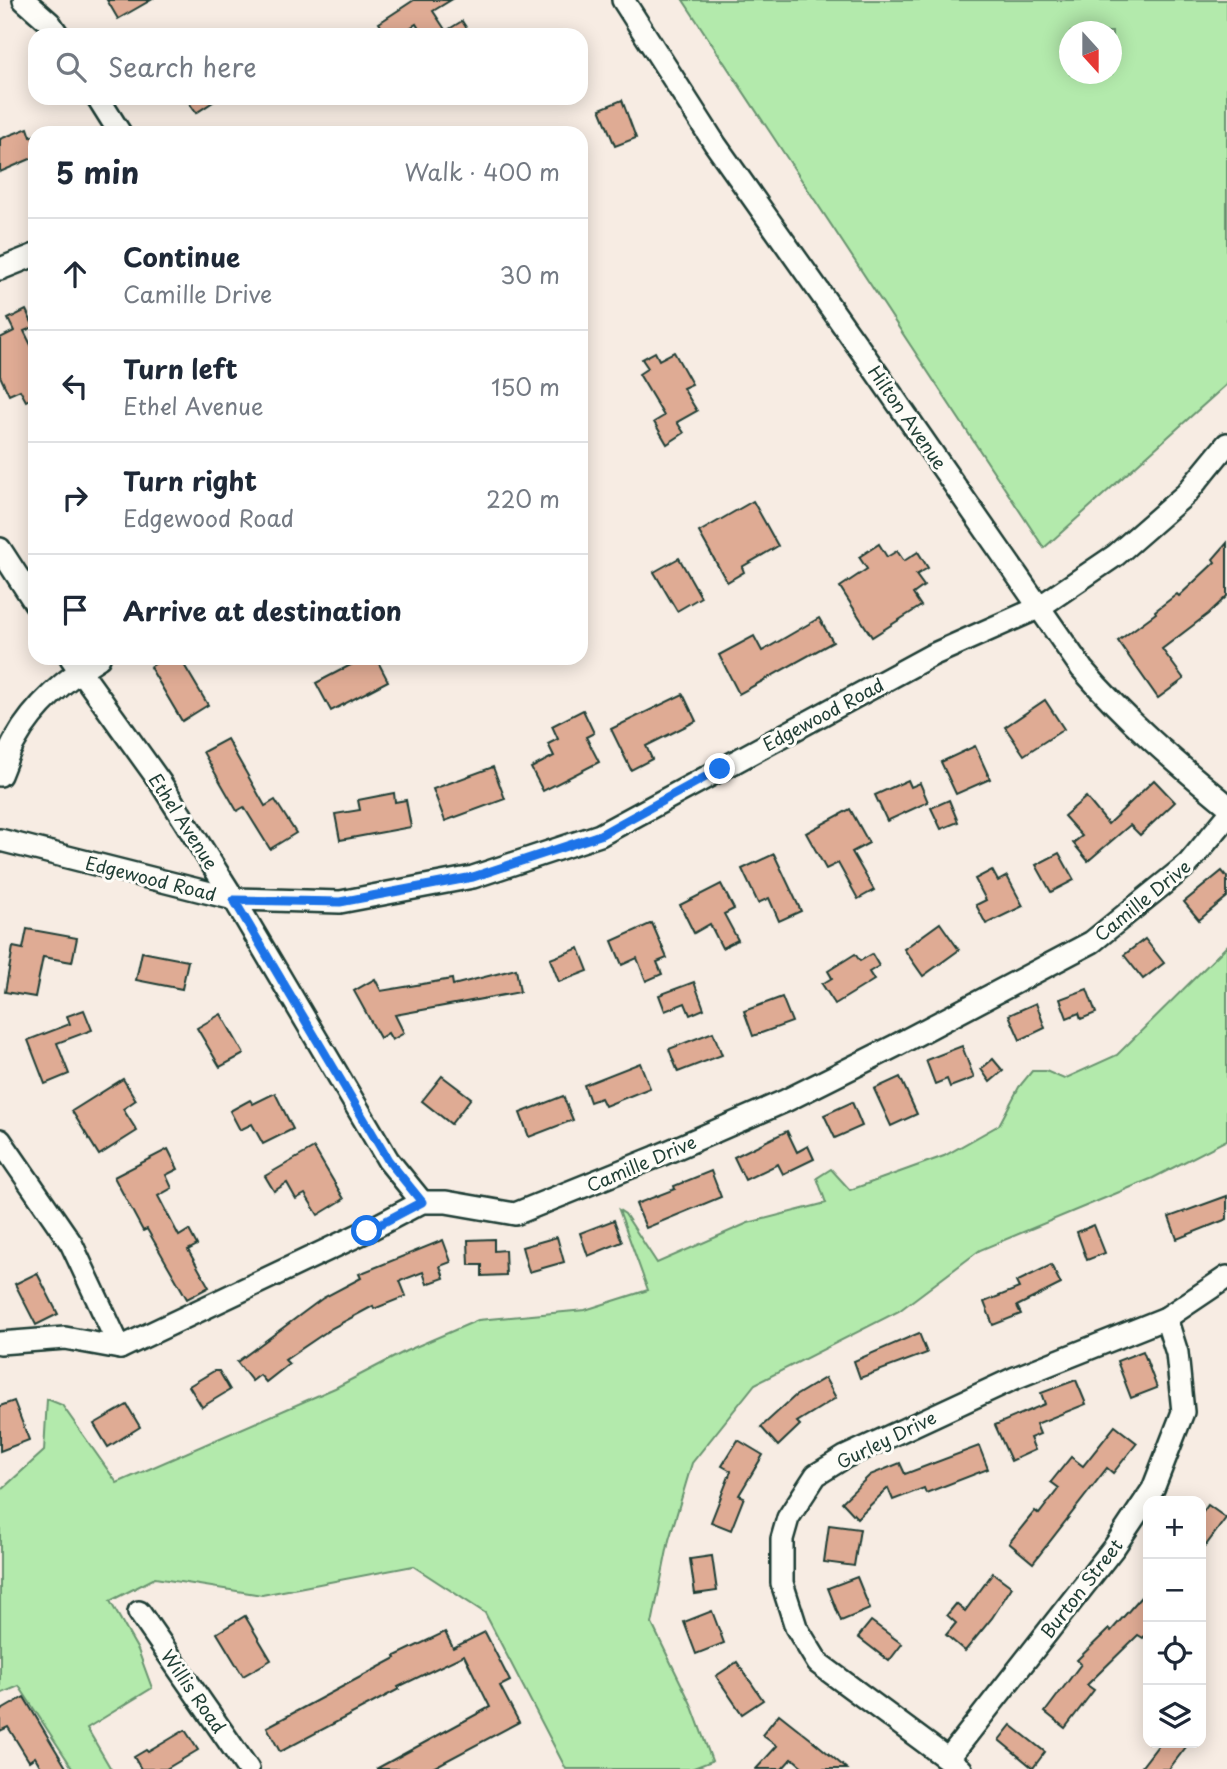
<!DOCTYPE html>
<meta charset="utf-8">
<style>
:root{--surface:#fff;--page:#f2f2f3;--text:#1f2937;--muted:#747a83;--line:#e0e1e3}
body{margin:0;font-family:"Playpen Sans",sans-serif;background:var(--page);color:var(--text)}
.controls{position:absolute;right:21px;bottom:21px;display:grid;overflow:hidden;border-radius:14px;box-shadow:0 4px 18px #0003}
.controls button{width:63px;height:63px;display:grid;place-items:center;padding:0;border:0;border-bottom:2px solid var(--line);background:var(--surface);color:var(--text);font:35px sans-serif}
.compass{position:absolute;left:1059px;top:21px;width:63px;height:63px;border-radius:50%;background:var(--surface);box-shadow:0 4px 18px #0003;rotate:159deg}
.stop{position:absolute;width:21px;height:21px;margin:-16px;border:5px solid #1a73e8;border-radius:50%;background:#fff}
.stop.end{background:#1a73e8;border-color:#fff;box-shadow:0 2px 7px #0008}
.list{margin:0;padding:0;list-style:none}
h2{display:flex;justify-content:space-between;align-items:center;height:91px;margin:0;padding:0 28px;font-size:30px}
h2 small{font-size:23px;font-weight:400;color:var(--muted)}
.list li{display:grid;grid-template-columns:46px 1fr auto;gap:21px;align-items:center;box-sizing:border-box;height:112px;padding:0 28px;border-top:2px solid var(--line)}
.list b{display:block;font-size:26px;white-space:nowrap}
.list p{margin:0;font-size:23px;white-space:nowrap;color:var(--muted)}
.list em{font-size:23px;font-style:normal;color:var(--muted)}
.icon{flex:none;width:38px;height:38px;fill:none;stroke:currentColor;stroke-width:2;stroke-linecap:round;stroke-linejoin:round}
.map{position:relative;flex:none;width:1227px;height:1769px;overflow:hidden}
.search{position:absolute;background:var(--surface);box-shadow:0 4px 18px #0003;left:28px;top:28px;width:560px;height:77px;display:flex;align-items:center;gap:18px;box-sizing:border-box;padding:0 24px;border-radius:21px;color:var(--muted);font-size:26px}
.panel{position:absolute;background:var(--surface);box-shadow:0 4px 18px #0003;left:28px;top:126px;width:560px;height:539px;border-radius:21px}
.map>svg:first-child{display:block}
.green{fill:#b3eaac;stroke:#699470;stroke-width:2;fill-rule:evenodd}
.building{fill:#dfab94;stroke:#1f3d34;stroke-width:2}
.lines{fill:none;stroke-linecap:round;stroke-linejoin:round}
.minor-casing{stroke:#1f3d34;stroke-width:26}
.minor{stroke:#fdfcf7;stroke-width:21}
.route{stroke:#1a73e8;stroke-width:9}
.labels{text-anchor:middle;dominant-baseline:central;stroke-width:6;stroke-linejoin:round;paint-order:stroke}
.street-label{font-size:18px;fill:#1f3d34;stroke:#fdfcf7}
</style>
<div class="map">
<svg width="1227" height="1769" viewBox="0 0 1227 1769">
<rect width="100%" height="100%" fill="#f7ece3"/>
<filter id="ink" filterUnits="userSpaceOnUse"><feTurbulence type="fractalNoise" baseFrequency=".0143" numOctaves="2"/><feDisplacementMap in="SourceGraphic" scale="14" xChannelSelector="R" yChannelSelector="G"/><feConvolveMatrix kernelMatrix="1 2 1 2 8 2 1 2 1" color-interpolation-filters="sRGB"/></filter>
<g filter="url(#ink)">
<g class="green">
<path d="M683 0H1227V384L1044 548ZM1070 32H1112V74H1070Z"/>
<polygon points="1227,946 1227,1140 1153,1178 980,1250 899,1311 755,1384 692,1463 669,1540 652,1624 691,1704 712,1761 691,1769 566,1769 485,1613 413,1566 262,1595 155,1578 110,1601 138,1650 152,1688 87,1728 111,1769 73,1769 19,1686 0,1694 0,1491 44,1451 47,1399 62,1405 117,1483 335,1388 406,1351 478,1320 585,1310 648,1290 619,1210 625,1214 657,1263 748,1223 826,1203 817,1178 831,1169 850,1190 944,1156 999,1125 1019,1087 1032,1071 1046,1071 1064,1079 1117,1055"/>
</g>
<g class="building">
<polygon points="107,0 151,0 118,19"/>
<polygon points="414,0 451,0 433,11 446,31 462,21 471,35 423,35 416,24 399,35 387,35 379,23"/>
<polygon points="186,98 219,98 196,113"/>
<polygon points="622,100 636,138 615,146 600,109"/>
<polygon points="28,128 31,137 35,135 35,157 0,172 0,139"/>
<polygon points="26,310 34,327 24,331 35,353 35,396 26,401 20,390 9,395 0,376 0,338 14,331 8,319"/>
<polygon points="655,352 659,360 674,352 692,384 683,388 697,411 677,422 684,433 667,444 654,422 664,416 639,374 648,368 642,359"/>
<polygon points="753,501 778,546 742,567 744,572 727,582 699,532"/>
<polygon points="1227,543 1227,596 1208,614 1162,649 1184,679 1158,698 1118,641 1156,613 1155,611 1177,594 1179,596 1215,562 1213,559"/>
<polygon points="879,544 887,557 897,551 904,561 918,552 928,568 916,575 924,586 913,594 921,606 872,637 840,587 867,569 859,557"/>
<polygon points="679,558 701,597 677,611 654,572"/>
<polygon points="819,618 833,642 739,694 719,655 754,636 762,651"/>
<polygon points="165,658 180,658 208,705 182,721 150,667"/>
<polygon points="364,658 376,658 388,681 331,711 316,683"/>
<polygon points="683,694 696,721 646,746 652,759 631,770 611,729"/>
<polygon points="1045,700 1064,729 1024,755 1005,727"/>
<polygon points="583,710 594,733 586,737 599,762 543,791 531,768 554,756 548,744 558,739 552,726"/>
<polygon points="227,739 265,806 275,800 296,833 270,849 244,807 237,811 203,752"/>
<polygon points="975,746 990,779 956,794 941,762"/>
<polygon points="493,767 505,799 445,821 433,789"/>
<polygon points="908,780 911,787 920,783 928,802 887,821 875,795"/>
<polygon points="1154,780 1175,802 1140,835 1130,825 1088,861 1073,843 1082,836 1064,816 1086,797 1108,824"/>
<polygon points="394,793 395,802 406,800 411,827 340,840 335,814 360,810 358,800"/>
<polygon points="949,800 958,822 941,829 931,808"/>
<polygon points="850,809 869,843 852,852 874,890 858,899 838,863 826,869 806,833"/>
<polygon points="1059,853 1074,880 1051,892 1036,865"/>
<polygon points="774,854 801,911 779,921 769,898 758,903 742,869"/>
<polygon points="992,870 998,881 1007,876 1023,906 986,924 976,905 986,900 975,879"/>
<polygon points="1222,871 1227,877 1227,897 1199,920 1184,902"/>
<polygon points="721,884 734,909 724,914 738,940 722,948 710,924 694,933 680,905"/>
<polygon points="652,923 667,958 657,962 662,974 646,981 637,958 622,965 612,941"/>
<polygon points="940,923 959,950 923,976 904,949"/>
<polygon points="27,929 77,938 72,962 43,957 35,997 5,992 13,947 23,949"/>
<polygon points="1145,939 1164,963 1143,979 1124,955"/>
<polygon points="579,948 588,971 559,982 550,959"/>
<polygon points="142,952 188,961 182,989 136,980"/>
<polygon points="855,954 860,961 872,954 879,966 869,972 874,980 835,1004 822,984 832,978 828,971"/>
<polygon points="516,969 520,992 395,1015 404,1033 392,1040 388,1033 380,1038 354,991 375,979 381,991 452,979 453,985"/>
<polygon points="694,982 704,1009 690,1015 685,1003 665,1011 659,995"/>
<polygon points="1087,989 1096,1013 1081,1019 1079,1013 1067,1018 1060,999"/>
<polygon points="782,997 792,1022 753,1036 744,1011"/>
<polygon points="1036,1003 1045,1028 1020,1040 1009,1015"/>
<polygon points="84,1010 92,1030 57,1043 69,1074 45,1084 28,1040 70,1024 67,1016"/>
<polygon points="221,1014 244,1054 220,1067 197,1028"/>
<polygon points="713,1032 722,1055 678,1072 669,1049"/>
<polygon points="962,1046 974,1078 950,1087 947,1079 935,1084 926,1060"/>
<polygon points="993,1059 1003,1071 990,1082 981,1069"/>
<polygon points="640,1063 650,1088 605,1106 601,1098 590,1102 584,1085"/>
<polygon points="442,1076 471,1098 451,1124 422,1101"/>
<polygon points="900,1077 917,1114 891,1126 874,1089"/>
<polygon points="123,1079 136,1100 123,1109 137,1131 99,1155 72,1111"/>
<polygon points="275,1093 293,1129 263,1144 252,1124 240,1130 230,1111 250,1100 253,1104"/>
<polygon points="563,1096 573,1120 529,1137 520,1113"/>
<polygon points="852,1102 862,1126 835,1138 824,1115"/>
<polygon points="787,1131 797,1152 808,1146 814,1159 783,1174 778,1164 745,1180 734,1157"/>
<polygon points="314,1148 344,1199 318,1215 305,1194 296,1199 287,1183 274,1191 265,1176"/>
<polygon points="168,1149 178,1169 166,1175 172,1188 158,1196 179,1236 189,1230 197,1245 188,1250 209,1287 187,1299 147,1229 143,1231 114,1177"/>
<polygon points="711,1171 721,1197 646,1228 636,1204 675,1189 674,1186"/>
<polygon points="1227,1196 1227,1219 1177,1239 1169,1217"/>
<polygon points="614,1220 622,1242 588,1256 580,1233"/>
<polygon points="1094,1225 1105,1253 1087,1260 1077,1232"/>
<polygon points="557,1237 564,1262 529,1272 522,1247"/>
<polygon points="494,1239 494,1251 505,1250 506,1275 482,1276 482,1265 469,1265 468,1240"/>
<polygon points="443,1240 451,1262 440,1266 444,1278 427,1284 423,1272 400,1281 406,1296 374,1309 373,1306 332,1328 285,1360 289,1364 266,1382 260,1375 252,1381 237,1362 323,1298 361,1278 359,1274"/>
<polygon points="1051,1265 1061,1284 1017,1306 1021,1314 993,1325 984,1302 1019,1288 1016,1282"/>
<polygon points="37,1273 58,1314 36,1325 15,1284"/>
<polygon points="919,1333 927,1353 860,1378 854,1361"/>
<polygon points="1143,1351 1157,1388 1131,1398 1117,1361"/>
<polygon points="214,1371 219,1371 230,1390 202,1407 189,1386"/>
<polygon points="825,1378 836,1398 797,1422 800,1425 778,1446 761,1427 795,1396"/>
<polygon points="1076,1380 1086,1404 1036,1424 1040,1434 1030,1438 1035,1450 1011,1461 995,1425 1045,1404 1041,1393"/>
<polygon points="14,1401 29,1440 0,1451 0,1406"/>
<polygon points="127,1405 140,1427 108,1447 94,1424"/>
<polygon points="1115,1426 1137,1443 1113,1473 1107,1468 1033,1563 1009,1543 1035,1511 1039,1514 1059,1488 1051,1482 1071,1457 1083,1466"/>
<polygon points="738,1440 763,1455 739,1495 744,1497 731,1530 711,1522 731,1471 722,1466"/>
<polygon points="979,1446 988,1469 926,1493 924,1488 893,1500 888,1488 857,1518 842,1502 870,1475 900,1463 905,1474"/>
<polygon points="1208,1505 1226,1518 1201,1552 1201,1515"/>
<polygon points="829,1525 860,1529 854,1566 824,1562"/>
<polygon points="712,1556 717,1591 695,1594 690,1559"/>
<polygon points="993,1573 1012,1587 992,1618 965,1651 946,1635 956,1623 947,1615 956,1604 965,1611"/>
<polygon points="857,1577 870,1609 841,1621 828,1588"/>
<polygon points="1148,1589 1148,1632 1143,1638 1138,1635 1087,1685 1094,1690 1065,1728 1045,1712 1081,1664 1077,1660 1109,1629 1111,1631"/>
<polygon points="712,1611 724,1643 696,1654 684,1622"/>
<polygon points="245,1616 271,1660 243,1676 217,1633"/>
<polygon points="871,1621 902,1644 889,1661 858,1637"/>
<polygon points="445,1632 453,1648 485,1632 510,1681 500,1686 519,1722 431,1769 376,1769 490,1707 464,1655 398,1687 399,1689 280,1752 267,1727 396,1658 395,1656"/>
<polygon points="737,1662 763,1700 742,1714 716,1676"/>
<polygon points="24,1697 67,1769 42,1769 35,1757 29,1761 8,1727 0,1731 0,1711"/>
<polygon points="779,1714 812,1740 847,1769 805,1769 792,1758 782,1769 756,1769 777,1746 762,1735"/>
<polygon points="1011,1725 1045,1752 1033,1768 999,1740"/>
<polygon points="185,1730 198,1750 166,1769 141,1769 134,1757 146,1750 148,1752"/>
<polygon points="1160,1743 1189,1743 1169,1769 1140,1769"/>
</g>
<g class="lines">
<defs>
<g id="minor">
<polyline points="24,0 50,23 58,35"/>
<path d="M623 0 715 144 867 359 1082 669C1126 720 1175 762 1227 805"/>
<polyline points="98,98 120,133"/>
<polyline points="0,269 35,255"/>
<polyline points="0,549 35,603"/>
<polyline points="71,658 160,782 234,899 388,1160 422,1202"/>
<path d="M0 775C5 763 9 750 16 739 34 706 68 677 99 658"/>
<polyline points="0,840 234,899 340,902 473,877 600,835 932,655 1038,608 1116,555 1186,494 1227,444"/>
<polyline points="0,1140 71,1243 120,1348"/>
<polyline points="0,1343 65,1338 120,1348 367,1231 422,1202 446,1202 515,1214 656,1157 785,1101 895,1046 1092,942 1188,864 1227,817"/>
<polyline points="139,1612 248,1769"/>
<polyline points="948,1759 1115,1546 1153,1489 1183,1412 1177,1353 1166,1318"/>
<polyline points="961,1769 818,1663 796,1627 782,1583 782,1539 788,1518 816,1475 845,1457 1015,1378 1166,1318 1227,1277"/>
</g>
</defs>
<use href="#minor" class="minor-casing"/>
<use href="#minor" class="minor"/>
</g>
</g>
<g class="lines" filter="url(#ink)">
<polyline class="route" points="367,1231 422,1202 388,1160 234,900 340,902 473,877 600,835 720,769"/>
</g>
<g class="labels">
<g class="street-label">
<text transform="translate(908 417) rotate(55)">Hilton Avenue</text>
<text transform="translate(823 714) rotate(-28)">Edgewood Road</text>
<text transform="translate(184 821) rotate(57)">Ethel Avenue</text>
<text transform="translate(151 878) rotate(14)">Edgewood Road</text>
<text transform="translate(1142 900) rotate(-39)">Camille Drive</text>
<text transform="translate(641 1163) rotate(-23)">Camille Drive</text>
<text transform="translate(886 1439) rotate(-26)">Gurley Drive</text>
<text transform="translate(1081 1588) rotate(-52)">Burton Street</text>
<text transform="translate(194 1691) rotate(55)">Willis Road</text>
</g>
</g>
</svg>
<div class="controls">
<button>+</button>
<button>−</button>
<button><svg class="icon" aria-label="locate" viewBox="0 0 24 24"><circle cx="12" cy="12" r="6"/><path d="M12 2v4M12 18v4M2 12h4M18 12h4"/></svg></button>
<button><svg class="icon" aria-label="layers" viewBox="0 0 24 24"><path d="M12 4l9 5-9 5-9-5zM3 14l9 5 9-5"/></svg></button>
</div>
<svg class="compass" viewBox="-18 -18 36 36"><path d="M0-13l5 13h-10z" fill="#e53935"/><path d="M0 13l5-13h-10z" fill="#747a83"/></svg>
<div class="stop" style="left:367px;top:1231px"></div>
<div class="stop end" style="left:720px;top:769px"></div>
<div class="search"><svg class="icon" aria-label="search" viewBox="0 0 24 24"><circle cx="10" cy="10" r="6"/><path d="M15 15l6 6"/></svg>Search here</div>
<section class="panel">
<h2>5 min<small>Walk · 400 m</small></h2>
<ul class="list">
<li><svg class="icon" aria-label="ahead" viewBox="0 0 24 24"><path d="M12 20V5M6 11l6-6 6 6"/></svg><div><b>Continue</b><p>Camille Drive</p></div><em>30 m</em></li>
<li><svg class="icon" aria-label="left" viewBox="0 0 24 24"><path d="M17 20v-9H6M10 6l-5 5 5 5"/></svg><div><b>Turn left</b><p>Ethel Avenue</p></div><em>150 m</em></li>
<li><svg class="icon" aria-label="right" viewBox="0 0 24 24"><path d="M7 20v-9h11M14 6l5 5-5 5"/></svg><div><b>Turn right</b><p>Edgewood Road</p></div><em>220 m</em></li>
<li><svg class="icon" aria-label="arrive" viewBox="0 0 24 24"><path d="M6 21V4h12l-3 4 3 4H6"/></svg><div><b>Arrive at destination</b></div></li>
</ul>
</section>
</div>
